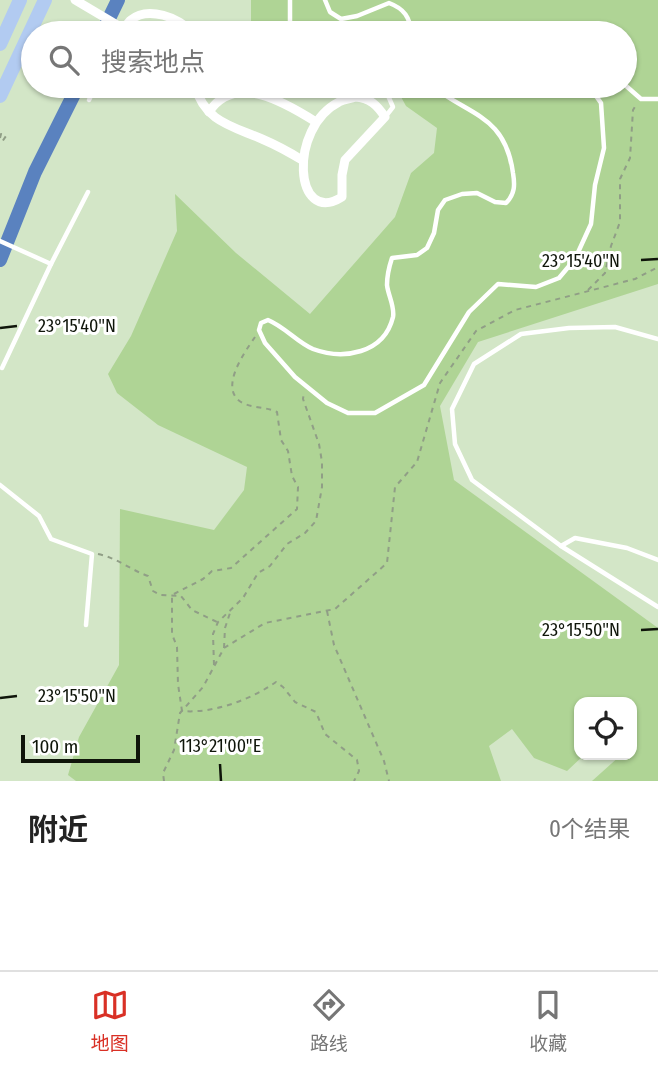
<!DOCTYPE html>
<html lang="zh">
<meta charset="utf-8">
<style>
:root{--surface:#fff;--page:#f6f6f6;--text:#222;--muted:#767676;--line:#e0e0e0;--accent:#d93025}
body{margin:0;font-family:"Fira Sans Condensed","Noto Sans SC",sans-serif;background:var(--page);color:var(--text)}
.controls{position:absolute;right:21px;bottom:21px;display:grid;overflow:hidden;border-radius:14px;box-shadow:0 2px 5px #0004}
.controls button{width:63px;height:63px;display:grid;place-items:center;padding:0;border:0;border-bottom:2px solid var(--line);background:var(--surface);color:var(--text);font:35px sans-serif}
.scale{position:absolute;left:21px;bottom:18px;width:119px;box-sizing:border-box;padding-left:7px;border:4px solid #0f150a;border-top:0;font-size:19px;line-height:24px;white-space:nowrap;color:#0f150a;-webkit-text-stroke:5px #fff;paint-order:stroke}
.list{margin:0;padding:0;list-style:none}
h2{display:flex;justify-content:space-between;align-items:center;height:91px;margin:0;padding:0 28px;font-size:30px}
h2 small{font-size:23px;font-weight:400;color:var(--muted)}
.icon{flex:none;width:38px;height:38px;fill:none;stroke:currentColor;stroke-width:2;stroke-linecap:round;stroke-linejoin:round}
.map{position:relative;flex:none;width:658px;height:781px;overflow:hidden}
.search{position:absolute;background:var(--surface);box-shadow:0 2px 5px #0004;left:21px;right:21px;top:21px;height:77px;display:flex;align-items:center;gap:18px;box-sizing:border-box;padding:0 24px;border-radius:38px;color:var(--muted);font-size:26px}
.sheet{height:189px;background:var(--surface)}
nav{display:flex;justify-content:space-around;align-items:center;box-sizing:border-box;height:98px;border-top:2px solid var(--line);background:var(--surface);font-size:19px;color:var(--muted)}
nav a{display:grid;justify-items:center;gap:4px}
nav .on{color:var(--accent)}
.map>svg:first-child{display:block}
.green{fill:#afd495}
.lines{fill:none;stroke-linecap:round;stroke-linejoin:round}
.river{stroke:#5a82bf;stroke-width:14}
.path{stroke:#909e86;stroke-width:2;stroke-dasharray:5 5;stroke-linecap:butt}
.lane{stroke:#fff;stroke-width:4.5}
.street{stroke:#fff;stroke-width:9}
.primary{stroke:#b2cbf1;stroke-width:14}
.ticks{fill:none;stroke:#0f150a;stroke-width:2.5}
.ticks-label{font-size:18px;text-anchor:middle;fill:#0f150a;stroke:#fff;stroke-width:6;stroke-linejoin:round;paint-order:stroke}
</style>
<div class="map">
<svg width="658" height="781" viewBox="0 0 658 781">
<rect width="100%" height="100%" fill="#d3e6c7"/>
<polygon class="green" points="251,0 658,0 658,284 478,342 440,406 454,480 658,628 658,781 592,781 621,755 632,755 632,702 579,702 579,755 584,755 567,771 534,758 512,729 489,746 501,781 76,781 68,775 79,737 119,665 120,509 214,530 244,490 247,467 158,425 117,393 108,374 131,336 177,231 175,194 236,253 310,314 395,217 411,173 434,153 437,128 406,106 395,86 625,86 625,33 251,33"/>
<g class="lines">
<g class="river">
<polyline points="102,33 118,0"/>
<polyline points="0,260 35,172 78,86"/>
</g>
<g class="path">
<polyline points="0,138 1,134 6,136 2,142"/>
<polyline points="588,290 605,273 611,246 620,222 620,179 630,158 633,110 636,105"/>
<path d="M255 337C244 353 216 392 245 404 255 408 266 407 277 412L281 440 288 451 292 476 298 487 297 509 231 568 212 571 203 579 172 595V634L177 647 178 684 182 711C213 714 252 699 276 682L283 687 295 702 316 712 325 734 357 760 359 771 354 781"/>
<path d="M98 554C117 558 131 570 148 576L153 591 160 595 181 596 192 610 217 622"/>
<polyline points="327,611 334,645 384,761 389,781"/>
<polyline points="224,648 225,628 230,613"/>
<polyline points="214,665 213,634 218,622 243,598 258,573 270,566 287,544 305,533 316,521 322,487 322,462 319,444 303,399 304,392"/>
<polyline points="164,781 163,773 174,750 180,713 203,687 224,648 265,623 335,609 387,563 395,487 417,462 440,383 476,331 515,310 635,279 658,267"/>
</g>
<g class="lane">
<polyline points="290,0 290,23 295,33"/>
<path d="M325 0 330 12 341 19 357 16 389 3C405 9 409 17 412 33"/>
<polyline points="625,85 641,99 658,99"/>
<polyline points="380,86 386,91 393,107 386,116"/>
<path d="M432 86C470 116 505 115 513 173 515 185 515 194 506 203L495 202 477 193 462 194 445 200 438 210 434 233 427 248 417 255 392 258C389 267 387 277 387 285 388 295 395 307 393 317 384 354 343 360 313 349 298 343 285 327 268 320L261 323 259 330 265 343 295 377 327 403 348 413H375L424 385 469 312 498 284 536 287 559 278 575 259 591 224 595 185 604 148 601 103 589 86"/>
<polyline points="89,100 96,86"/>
<polyline points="0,241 51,264"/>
<polyline points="658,339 615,327 569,328 521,334 474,364 452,409 455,444 472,480 561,546 658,607"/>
<polyline points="2,368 51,264 88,192"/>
<polyline points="0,485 39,516 51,539 92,554 86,625"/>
<polyline points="561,546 575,538 627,548 658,560"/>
</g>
<g class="street">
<path d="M75 0 124 29C126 26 128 22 131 20 147 6 181 17 191 33"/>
<path d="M195 86C205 122 232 126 262 139 276 145 289 152 302 160"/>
<path d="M355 97C370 98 377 105 385 117L345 160 342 175V197C294 227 288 128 339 102 344 99 350 99 355 97Z"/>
<path d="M209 112C235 72 286 103 316 122"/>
</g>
<g class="primary">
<polyline points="0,44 20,0"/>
<polyline points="0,96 45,0"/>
</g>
</g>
<path class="ticks" d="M641 260 658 259M0 328 17 326M641 630 658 629M0 698 17 696M220 764 221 781"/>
<g class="ticks-label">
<text x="581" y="267">23°15'40"N</text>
<text x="77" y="332">23°15'40"N</text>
<text x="581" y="636">23°15'50"N</text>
<text x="77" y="702">23°15'50"N</text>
<text x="220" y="752">113°21'00"E</text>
</g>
</svg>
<div class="controls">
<button><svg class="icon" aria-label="locate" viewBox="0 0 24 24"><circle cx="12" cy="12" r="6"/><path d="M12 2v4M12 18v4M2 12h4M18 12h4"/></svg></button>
</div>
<div class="scale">100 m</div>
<div class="search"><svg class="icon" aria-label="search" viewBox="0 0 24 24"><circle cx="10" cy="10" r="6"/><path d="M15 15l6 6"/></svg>搜索地点</div>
</div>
<section class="sheet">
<h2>附近<small>0个结果</small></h2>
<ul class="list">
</ul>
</section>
<nav>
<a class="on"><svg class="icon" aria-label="map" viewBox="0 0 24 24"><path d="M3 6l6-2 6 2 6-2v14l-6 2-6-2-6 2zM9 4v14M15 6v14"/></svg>地图</a>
<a><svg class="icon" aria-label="directions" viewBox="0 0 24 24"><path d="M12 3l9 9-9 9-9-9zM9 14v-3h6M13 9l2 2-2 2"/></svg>路线</a>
<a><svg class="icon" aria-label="saved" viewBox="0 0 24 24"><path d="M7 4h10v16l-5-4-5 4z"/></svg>收藏</a>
</nav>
